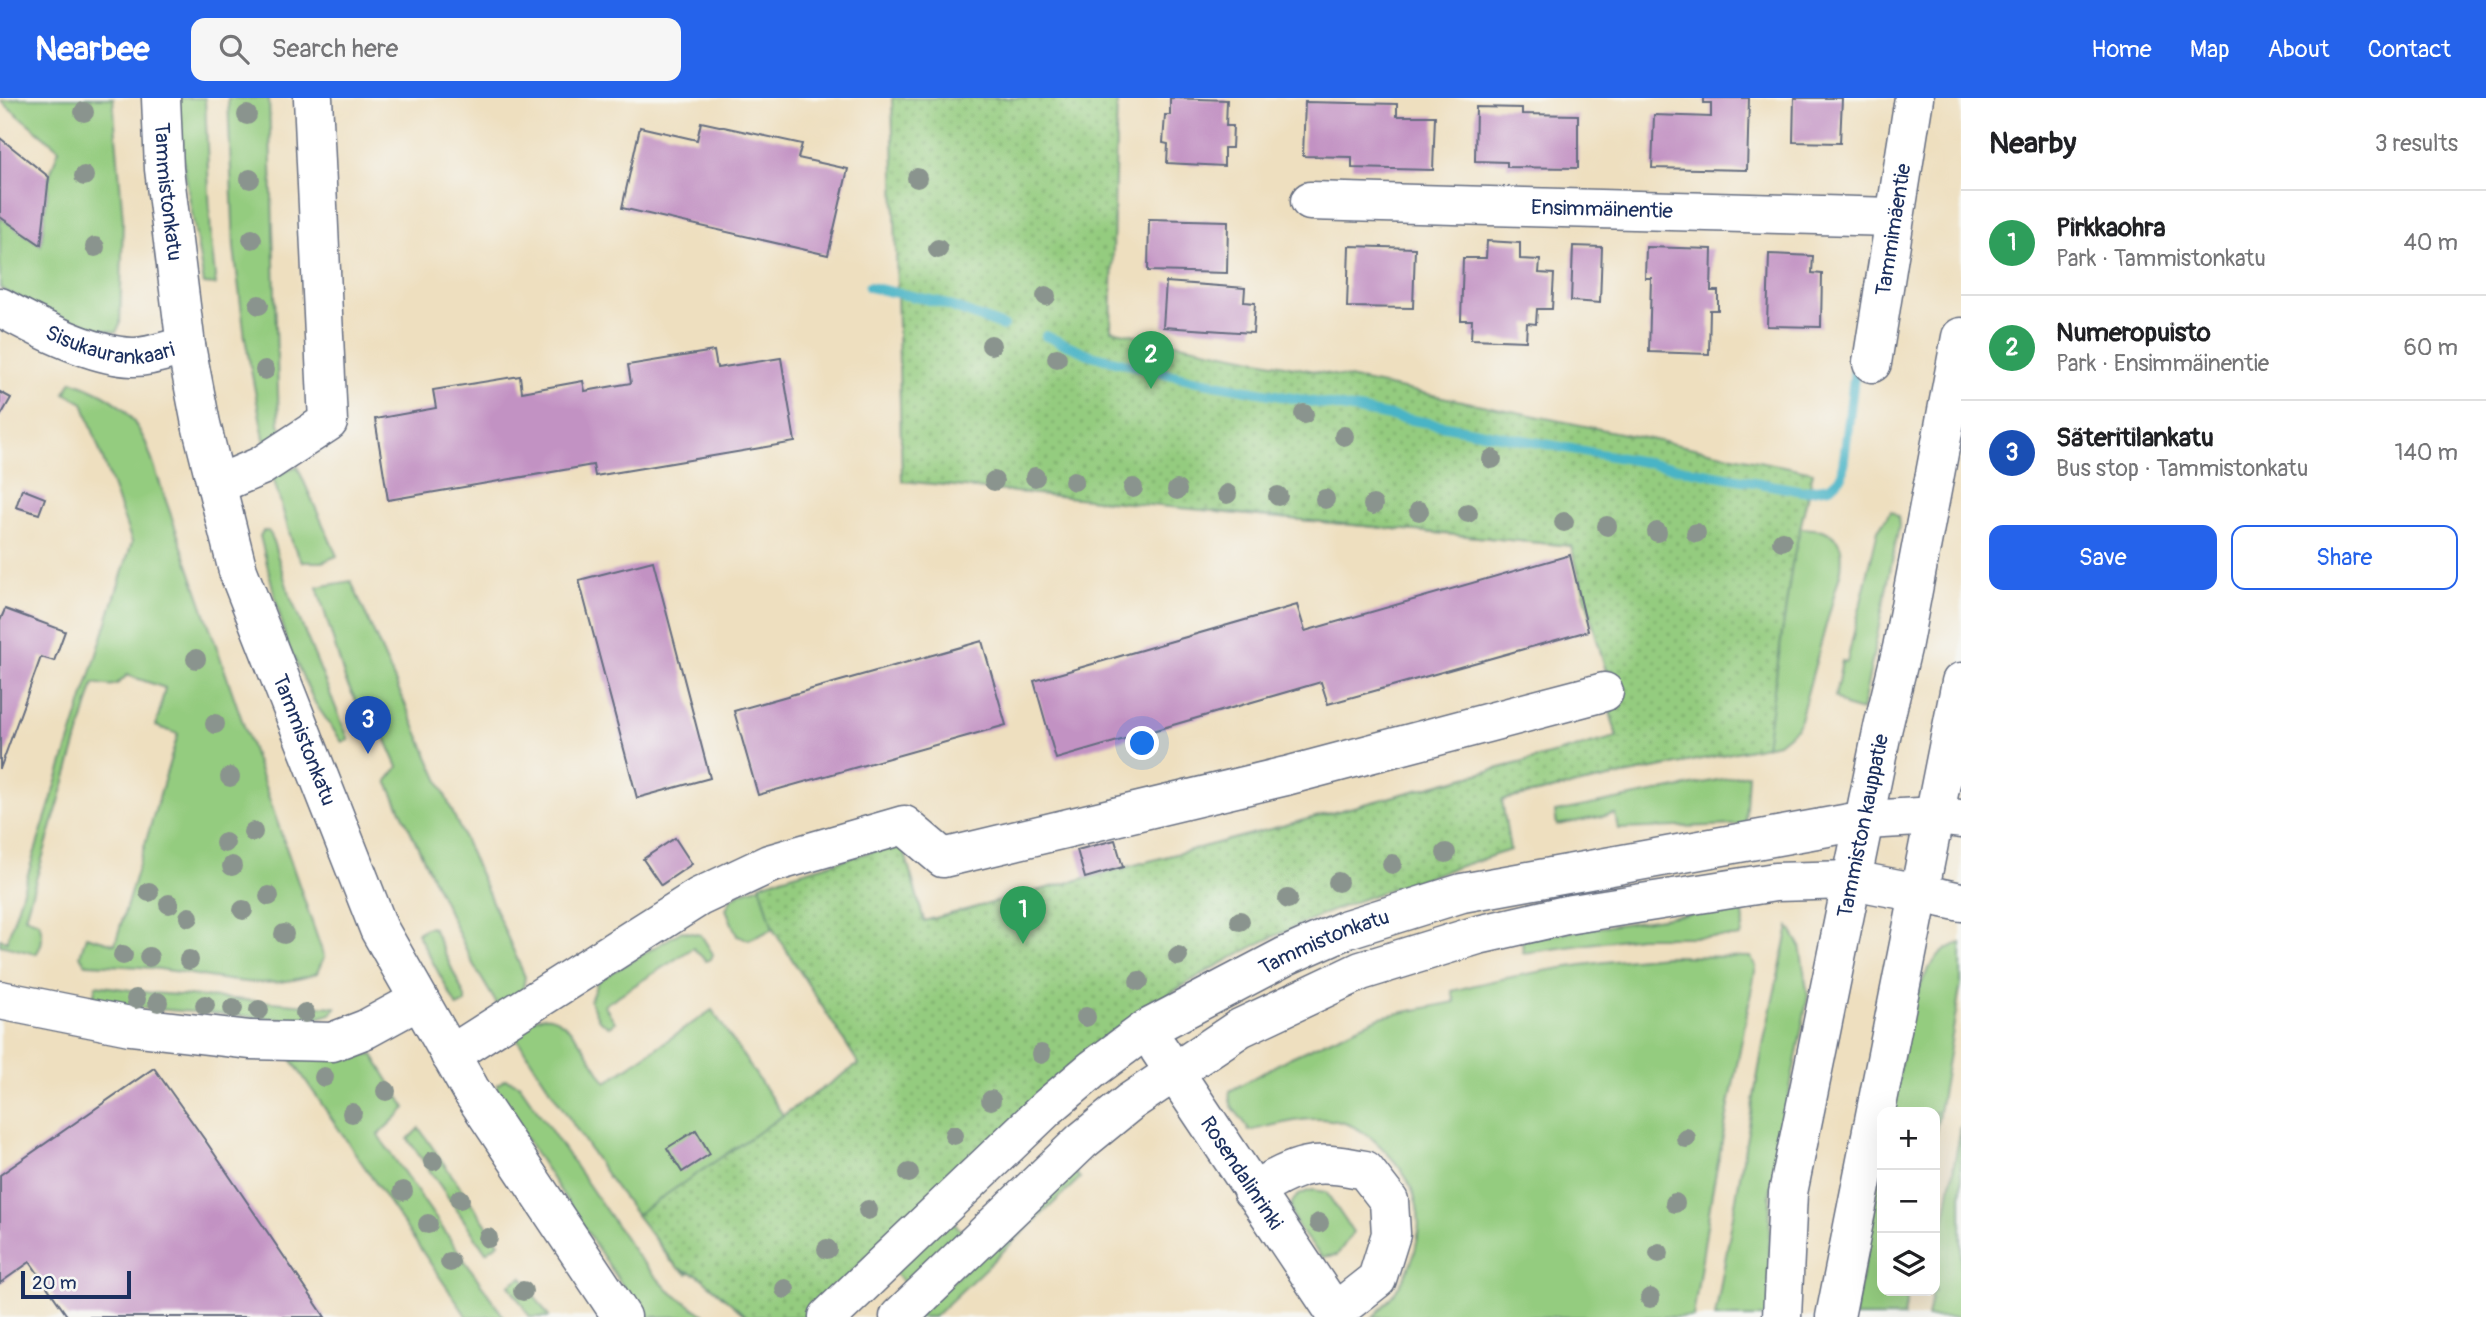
<!DOCTYPE html>
<meta charset="utf-8">
<style>
:root{--surface:#fff;--page:#f6f6f6;--text:#202124;--muted:#757577;--line:#e0e0e0;--accent:#2563eb}
body{margin:0;font-family:Pangolin,sans-serif;background:var(--page);color:var(--text)}
.controls{position:absolute;right:21px;bottom:21px;display:grid;overflow:hidden;border-radius:14px;box-shadow:0 7px 28px #0002}
.controls button{width:63px;height:63px;display:grid;place-items:center;padding:0;border:0;border-bottom:2px solid var(--line);background:var(--surface);color:var(--text);font:35px sans-serif}
.scale{position:absolute;left:21px;bottom:18px;width:110px;box-sizing:border-box;padding-left:7px;border:4px solid #1b2f5e;border-top:0;font-size:19px;line-height:24px;white-space:nowrap;color:#1b2f5e;-webkit-text-stroke:5px #f6f6f2;paint-order:stroke}
.you{position:absolute;left:1143px;top:646px;width:24px;height:24px;margin:-18px;border:5px solid #fff;border-radius:50%;background:#1a73e8;box-shadow:0 0 0 10px #1a73e833}
.badge{display:grid;place-items:center;width:46px;height:46px;border-radius:50%;background:var(--accent);color:#fff;font-size:23px;font-weight:700}
.pin{position:absolute;translate:-50% -58px;filter:drop-shadow(0 2px 4px #0008)}
.pin::after{content:'';position:absolute;top:37px;width:24px;height:21px;background:inherit;clip-path:polygon(0 0,100% 0,50% 100%)}
.list{margin:0;padding:0;list-style:none}
h2{display:flex;justify-content:space-between;align-items:center;height:91px;margin:0;padding:0 28px;font-size:30px}
h2 small{font-size:23px;font-weight:400;color:var(--muted)}
.list li{display:grid;grid-template-columns:46px 1fr auto;gap:21px;align-items:center;box-sizing:border-box;height:105px;padding:0 28px;border-top:2px solid var(--line)}
.list b{display:block;font-size:26px;white-space:nowrap}
.list p{margin:0;font-size:23px;white-space:nowrap;color:var(--muted)}
.list em{font-size:23px;font-style:normal;color:var(--muted)}
.actions{display:flex;gap:14px;padding:21px 28px}
.actions a{flex:1;padding:16px 0;border:2px solid var(--accent);border-radius:14px;text-align:center;font-size:24px;color:var(--accent)}
.actions .main{background:var(--accent);color:#fff}
.icon{flex:none;width:38px;height:38px;fill:none;stroke:currentColor;stroke-width:2;stroke-linecap:round;stroke-linejoin:round}
.map{position:relative;flex:none;width:1961px;height:1219px;overflow:hidden}
header{display:flex;align-items:center;gap:42px;box-sizing:border-box;height:98px;padding:0 35px;background:var(--accent);color:#fff}
header strong{font-size:33px}
nav{display:flex;gap:38px;margin-inline-start:auto;font-size:24px}
.search{width:490px;height:63px;background:var(--page);display:flex;align-items:center;gap:18px;box-sizing:border-box;padding:0 24px;border-radius:14px;color:var(--muted);font-size:26px}
main{display:flex}
aside{flex:1;background:var(--surface)}
.map>svg:first-child{display:block}
.grass{fill:#94cc7f;stroke:#587e6e;stroke-width:2}
.park{fill:url(#park-dots);stroke:#587e6e;stroke-width:2}
.lines{fill:none;stroke-linecap:round;stroke-linejoin:round}
.stream{stroke:#49b4c6;stroke-width:10}
.building{fill:#c292c3}
.minor-casing{stroke:#656d80;stroke-width:41}
.major-casing{stroke:#656d80;stroke-width:41}
.highway-casing{stroke:#656d80;stroke-width:41}
.minor{stroke:#fff;stroke-width:38}
.major{stroke:#fff;stroke-width:38}
.highway{stroke:#fff;stroke-width:38}
.tree{fill:#8a948e}
.labels{text-anchor:middle;dominant-baseline:central;stroke-width:7;stroke-linejoin:round;paint-order:stroke}
.street-label{font-size:21px;fill:#1b2f5e;stroke:#f6f6f2}
</style>
<header>
<strong>Nearbee</strong>
<div class="search"><svg class="icon" aria-label="search" viewBox="0 0 24 24"><circle cx="10" cy="10" r="6"/><path d="M15 15l6 6"/></svg>Search here</div>
<nav><a>Home</a><a>Map</a><a>About</a><a>Contact</a></nav>
</header>
<main>
<div class="map">
<svg width="1961" height="1219" viewBox="0 0 1961 1219">
<defs>
<pattern id="park-dots" width="8" height="8" patternUnits="userSpaceOnUse" patternTransform="scale(1.75)"><rect width="8" height="8" fill="#94cc7f"/><path d="M2 2h.1M6 6h.1" fill="none" stroke="#78a66b" stroke-width="1.8" stroke-linecap="round"/></pattern>
</defs>
<rect width="100%" height="100%" fill="#f6f6f2"/>
<filter id="ink" filterUnits="userSpaceOnUse"><feTurbulence type="fractalNoise" baseFrequency=".0143" numOctaves="2"/><feDisplacementMap in="SourceGraphic" scale="14" xChannelSelector="R" yChannelSelector="G"/><feConvolveMatrix kernelMatrix="1 2 1 2 8 2 1 2 1" color-interpolation-filters="sRGB"/></filter>
<filter id="wash" filterUnits="userSpaceOnUse"><feTurbulence type="fractalNoise" baseFrequency=".00686" numOctaves="4" result="noise"/><feDisplacementMap in="SourceGraphic" scale="28" xChannelSelector="R" yChannelSelector="G"/><feGaussianBlur stdDeviation="1.57" result="paint"/><feColorMatrix in="noise" values="0 0 0 0 0 0 0 0 0 0 0 0 0 0 0 0 0 1.4 0 .05"/><feComposite in="paint" operator="in"/></filter>
<g filter="url(#wash)">
<rect width="100%" height="100%" fill="#eedfbf"/>
<g class="grass">
<path d="M18 0H113L123 122 120 227 116 234C73 228 38 210 0 190V119L41 147 49 79 59 51 1 3Z"/>
<polygon points="178,0 205,0 211,142 216,187 204,186 181,50"/>
<polygon points="228,0 269,0 279,326 285,339 265,346 245,240 234,150"/>
<path d="M72 283C111 297 128 308 146 345L324 859 317 875C264 897 207 876 151 870 130 868 108 867 86 866L80 858 86 838 115 846 178 636 156 628 165 590 127 577C115 591 110 588 94 585L25 819 39 824C43 837 44 845 36 856L0 847V841L7 843 132 444 83 305 65 295Z"/>
<polygon points="297,368 337,458 322,464 302,464 293,447 273,379"/>
<path d="M1466 398 1823 432C1843 440 1843 453 1841 472L1798 629 1778 645 1502 702 1339 739 687 1176 671 1163 608 1079 515 938C555 885 585 953 606 984L712 912 783 1017 859 966 773 831 749 842 737 838 726 811 731 801 741 794 902 745 924 823 1617 639 1610 613 1620 609 1612 572 1606 573 1572 448 1216 414Z"/>
<polygon points="1891,413 1898,418 1899,428 1862,613 1845,608 1835,599 1842,563 1847,564 1878,432"/>
<polygon points="263,433 268,433 271,437 290,498 349,642 342,644 315,605 286,543 260,438"/>
<polygon points="351,483 525,879 522,897 498,908 473,866 387,683 398,669 383,635 369,627 346,584 317,489"/>
<polygon points="1748,676 1745,726 1739,727 1618,731 1615,716 1557,727 1555,714"/>
<polygon points="1742,808 1744,824 1741,839 1639,839 1523,855 1522,841"/>
<polygon points="428,829 433,830 465,899 465,905 457,909 417,835"/>
<polygon points="1789,829 1800,847 1808,898 1770,1095 1769,1219 1715,1219 1764,942"/>
<polygon points="682,833 701,837 713,856 711,861 706,863 693,850 604,907 615,924 610,929 599,922 590,903 598,883"/>
<path d="M1961 845V885L1935 1038V1014H1893C1902 969 1908 857 1961 845Z"/>
<path d="M1665 858 1751 859 1756 869 1712 1095 1693 1219H1373C1422 1171 1439 1108 1387 1055 1375 1042 1361 1030 1344 1025 1312 1015 1280 1026 1249 1033 1244 1018 1226 1011 1230 993L1289 960 1380 919 1455 904 1452 893C1522 874 1592 864 1665 858Z"/>
<polygon points="96,887 152,895 336,909 331,916 307,923 130,909 93,900"/>
<polygon points="373,957 406,1010 378,1037 504,1219 467,1219 291,961"/>
<polygon points="505,981 519,986 638,1159 668,1192 707,1219 646,1219 633,1204 497,996 497,987"/>
<polygon points="1961,1027 1961,1219 1927,1219 1932,1193 1935,1193 1935,1176"/>
<polygon points="419,1030 499,1145 486,1154 408,1041"/>
<polygon points="1882,1069 1882,1193 1908,1193 1904,1219 1854,1219"/>
<polygon points="1071,1070 1080,1080 934,1219 915,1219"/>
<path d="M1313 1092 1326 1094 1353 1134 1337 1157 1322 1159C1307 1140 1266 1102 1313 1092Z"/>
<polygon points="950,1122 963,1134 907,1188 894,1174"/>
<polygon points="522,1179 549,1219 530,1219 509,1187"/>
</g>
<path class="park" d="M892 0H1117L1111 232 1813 374 1792 466 1766 648 1502 702 1510 752C1456 770 1401 786 1347 807 1265 838 1179 886 1107 937L805 1219H747L698 1177 678 1170 636 1117 859 966 773 831 760 786 902 745 924 823 1617 639 1610 613 1620 609 1612 572 1606 573 1571 448 902 383Z"/>
<g class="lines">
<g class="stream">
<polyline points="869,189 939,204 1003,228"/>
<polyline points="1046,238 1091,257 1193,282 1803,393 1830,389 1842,378 1856,263"/>
</g>
</g>
<g id="blocks">
<g class="building">
<polygon points="1170,0 1227,2 1226,28 1233,28 1232,50 1224,50 1224,68 1167,65 1168,46 1163,45 1165,17 1170,17"/>
<polygon points="1704,0 1749,0 1747,72 1652,70 1654,17 1711,19 1711,5 1704,5"/>
<polygon points="1794,0 1842,0 1840,45 1793,44"/>
<polygon points="1305,4 1397,6 1397,18 1435,18 1433,72 1352,70 1352,59 1303,58"/>
<polygon points="1476,9 1522,10 1522,16 1578,17 1578,70 1507,69 1507,64 1475,63"/>
<polygon points="701,24 802,46 798,60 848,71 828,157 622,110 640,29 697,42"/>
<polygon points="0,40 49,79 41,147 0,119"/>
<polygon points="1149,121 1228,123 1227,175 1148,173"/>
<polygon points="1487,143 1520,145 1520,161 1540,162 1539,175 1554,176 1552,211 1537,211 1536,226 1527,225 1526,243 1471,241 1472,222 1461,222 1463,160 1486,160"/>
<polygon points="1349,148 1415,150 1413,210 1347,209"/>
<polygon points="1573,148 1602,149 1600,205 1571,203"/>
<polygon points="1646,149 1712,151 1711,193 1718,193 1718,212 1710,212 1709,256 1649,254 1651,180 1645,180"/>
<polygon points="1769,156 1813,158 1812,175 1822,176 1821,229 1767,228"/>
<polygon points="1166,184 1245,190 1244,204 1255,205 1253,235 1163,229"/>
<polygon points="714,253 717,270 781,260 795,344 595,378 593,367 388,402 375,321 436,310 433,292 520,278 522,294 583,283 585,293 631,285 628,267"/>
<polygon points="0,294 11,300 0,319"/>
<polygon points="22,391 45,400 39,416 16,409"/>
<polygon points="1570,457 1588,533 1328,606 1321,584 1056,661 1034,583 1297,507 1305,533"/>
<polygon points="653,463 710,680 637,700 579,482"/>
<polygon points="5,511 65,533 54,563 41,559 0,671 0,523"/>
<polygon points="982,543 1006,627 758,697 734,613"/>
<polygon points="675,740 692,766 661,787 643,761"/>
<polygon points="1115,742 1123,769 1085,780 1077,752"/>
<polygon points="154,970 205,1042 325,1219 68,1219 30,1164 0,1185 0,1077"/>
<polygon points="696,1032 710,1056 682,1074 667,1050"/>
</g>
</g>
</g>
<g filter="url(#ink)">
<use href="#blocks" fill-opacity="0" stroke="#656d80" stroke-width="2"/>
<g class="lines">
<defs>
<g id="minor">
<path id="s1" d="M161 0 164 71 186 248 201 326 238 473 379 831 470 991 622 1219"/>
<path id="s2" d="M1310 103 1893 119"/>
<path id="s3" d="M0 209C34 228 93 258 132 259 149 260 169 251 186 248"/>
<path id="s4" d="M1872 265 1914 0"/>
<polyline points="216,387 261,368 328,324 313,0"/>
<polyline points="0,902 130,928 250,942 332,944 366,931 419,902"/>
<path id="s5" d="M1159 951 1338 1219"/>
<polyline points="450,957 699,799 769,766 904,727 943,760 1286,678 1604,594"/>
<path d="M1252 1093C1301 1066 1310 1061 1365 1072L1389 1103 1391 1136 1377 1181 1335 1214"/>
<path id="s6" d="M828 1219 1048 1009 1093 971 1147 931 1286 858 1347 831 1462 795 1866 722 1936 718"/>
<polyline points="899,1219 1082,1043 1130,1004 1240,930 1361,873 1478,837 1566,817 1775,784 1852,782 1919,795"/>
</g>
<g id="major">
<path id="s7" d="M1782 1219 1788 1095 1883 629 1902 550 1961 239"/>
<polyline points="1835,1219 1961,584"/>
</g>
<g id="highway">
<polyline points="1936,718 1961,721"/>
<polyline points="1919,795 1961,804"/>
</g>
</defs>
<use href="#minor" class="minor-casing"/>
<use href="#major" class="major-casing"/>
<use href="#highway" class="highway-casing"/>
<use href="#minor" class="minor"/>
<use href="#major" class="major"/>
<use href="#highway" class="highway"/>
</g>
<g class="tree">
<circle cx="84" cy="14" r="10"/>
<circle cx="247" cy="17" r="10"/>
<circle cx="84" cy="78" r="10"/>
<circle cx="917" cy="80" r="10"/>
<circle cx="250" cy="81" r="10"/>
<circle cx="252" cy="141" r="10"/>
<circle cx="95" cy="149" r="10"/>
<circle cx="938" cy="151" r="10"/>
<circle cx="1046" cy="198" r="10"/>
<circle cx="259" cy="207" r="10"/>
<circle cx="991" cy="247" r="10"/>
<circle cx="1057" cy="260" r="10"/>
<circle cx="265" cy="272" r="10"/>
<circle cx="1304" cy="316" r="10"/>
<circle cx="1344" cy="338" r="10"/>
<circle cx="1492" cy="361" r="10"/>
<circle cx="1035" cy="379" r="10"/>
<circle cx="994" cy="383" r="10"/>
<circle cx="1074" cy="383" r="10"/>
<circle cx="1133" cy="390" r="10"/>
<circle cx="1177" cy="392" r="10"/>
<circle cx="1227" cy="396" r="10"/>
<circle cx="1278" cy="398" r="10"/>
<circle cx="1325" cy="401" r="10"/>
<circle cx="1373" cy="407" r="10"/>
<circle cx="1419" cy="413" r="10"/>
<circle cx="1468" cy="415" r="10"/>
<circle cx="1564" cy="424" r="10"/>
<circle cx="1607" cy="428" r="10"/>
<circle cx="1657" cy="434" r="10"/>
<circle cx="1696" cy="435" r="10"/>
<circle cx="1782" cy="443" r="10"/>
<circle cx="196" cy="561" r="10"/>
<circle cx="215" cy="626" r="10"/>
<circle cx="230" cy="679" r="10"/>
<circle cx="253" cy="734" r="10"/>
<circle cx="225" cy="745" r="10"/>
<circle cx="1446" cy="755" r="10"/>
<circle cx="1392" cy="766" r="10"/>
<circle cx="232" cy="768" r="10"/>
<circle cx="1338" cy="784" r="10"/>
<circle cx="149" cy="794" r="10"/>
<circle cx="269" cy="798" r="10"/>
<circle cx="1288" cy="801" r="10"/>
<circle cx="169" cy="806" r="10"/>
<circle cx="243" cy="812" r="10"/>
<circle cx="189" cy="819" r="10"/>
<circle cx="1240" cy="823" r="10"/>
<circle cx="284" cy="836" r="10"/>
<circle cx="123" cy="857" r="10"/>
<circle cx="1178" cy="858" r="10"/>
<circle cx="149" cy="859" r="10"/>
<circle cx="189" cy="862" r="10"/>
<circle cx="1139" cy="883" r="10"/>
<circle cx="136" cy="901" r="10"/>
<circle cx="158" cy="904" r="10"/>
<circle cx="205" cy="907" r="10"/>
<circle cx="233" cy="910" r="10"/>
<circle cx="259" cy="912" r="10"/>
<circle cx="305" cy="915" r="10"/>
<circle cx="1086" cy="919" r="10"/>
<circle cx="1041" cy="956" r="10"/>
<circle cx="324" cy="979" r="10"/>
<circle cx="386" cy="993" r="10"/>
<circle cx="991" cy="1002" r="10"/>
<circle cx="352" cy="1015" r="10"/>
<circle cx="954" cy="1037" r="10"/>
<circle cx="1686" cy="1040" r="10"/>
<circle cx="433" cy="1063" r="10"/>
<circle cx="909" cy="1075" r="10"/>
<circle cx="403" cy="1093" r="10"/>
<circle cx="460" cy="1101" r="10"/>
<circle cx="1675" cy="1105" r="10"/>
<circle cx="868" cy="1112" r="10"/>
<circle cx="1319" cy="1125" r="10"/>
<circle cx="428" cy="1126" r="10"/>
<circle cx="488" cy="1140" r="10"/>
<circle cx="827" cy="1151" r="10"/>
<circle cx="1659" cy="1155" r="10"/>
<circle cx="450" cy="1164" r="10"/>
<circle cx="785" cy="1191" r="10"/>
<circle cx="523" cy="1193" r="10"/>
<circle cx="1650" cy="1200" r="10"/>
</g>
</g>
<g class="labels">
<g class="street-label">
<text stroke="none"><textPath href="#s1" startOffset="94">Tammistonkatu</textPath></text>
<text stroke="none"><textPath href="#s2" startOffset="292">Ensimmäinentie</textPath></text>
<text stroke="none"><textPath href="#s4" startOffset="135">Tammimäentie</textPath></text>
<text stroke="none"><textPath href="#s3" startOffset="119">Sisukaurankaari</textPath></text>
<text stroke="none"><textPath href="#s1" startOffset="662">Tammistonkatu</textPath></text>
<text stroke="none"><textPath href="#s7" startOffset="499">Tammiston kauppatie</textPath></text>
<text stroke="none"><textPath href="#s6" startOffset="628">Tammistonkatu</textPath></text>
<text stroke="none"><textPath href="#s5" startOffset="149">Rosendalinrinki</textPath></text>
</g>
</g>
</svg>
<div class="controls">
<button>+</button>
<button>−</button>
<button><svg class="icon" aria-label="layers" viewBox="0 0 24 24"><path d="M12 4l9 5-9 5-9-5zM3 14l9 5 9-5"/></svg></button>
</div>
<div class="scale">20 m</div>
<div class="you"></div>
<div class="pin badge" style="left:1023px;top:846px;background:#2e9e5b">1</div>
<div class="pin badge" style="left:1151px;top:291px;background:#2e9e5b">2</div>
<div class="pin badge" style="left:368px;top:656px;background:#1a4fb4">3</div>
</div>
<aside>
<h2>Nearby<small>3 results</small></h2>
<ul class="list">
<li><span class="badge" style="background:#2e9e5b">1</span><div><b>Pirkkaohra</b><p>Park · Tammistonkatu</p></div><em>40 m</em></li>
<li><span class="badge" style="background:#2e9e5b">2</span><div><b>Numeropuisto</b><p>Park · Ensimmäinentie</p></div><em>60 m</em></li>
<li><span class="badge" style="background:#1a4fb4">3</span><div><b>Säteritilankatu</b><p>Bus stop · Tammistonkatu</p></div><em>140 m</em></li>
</ul>
<div class="actions"><a class="main">Save</a><a>Share</a></div>
</aside>
</main>
